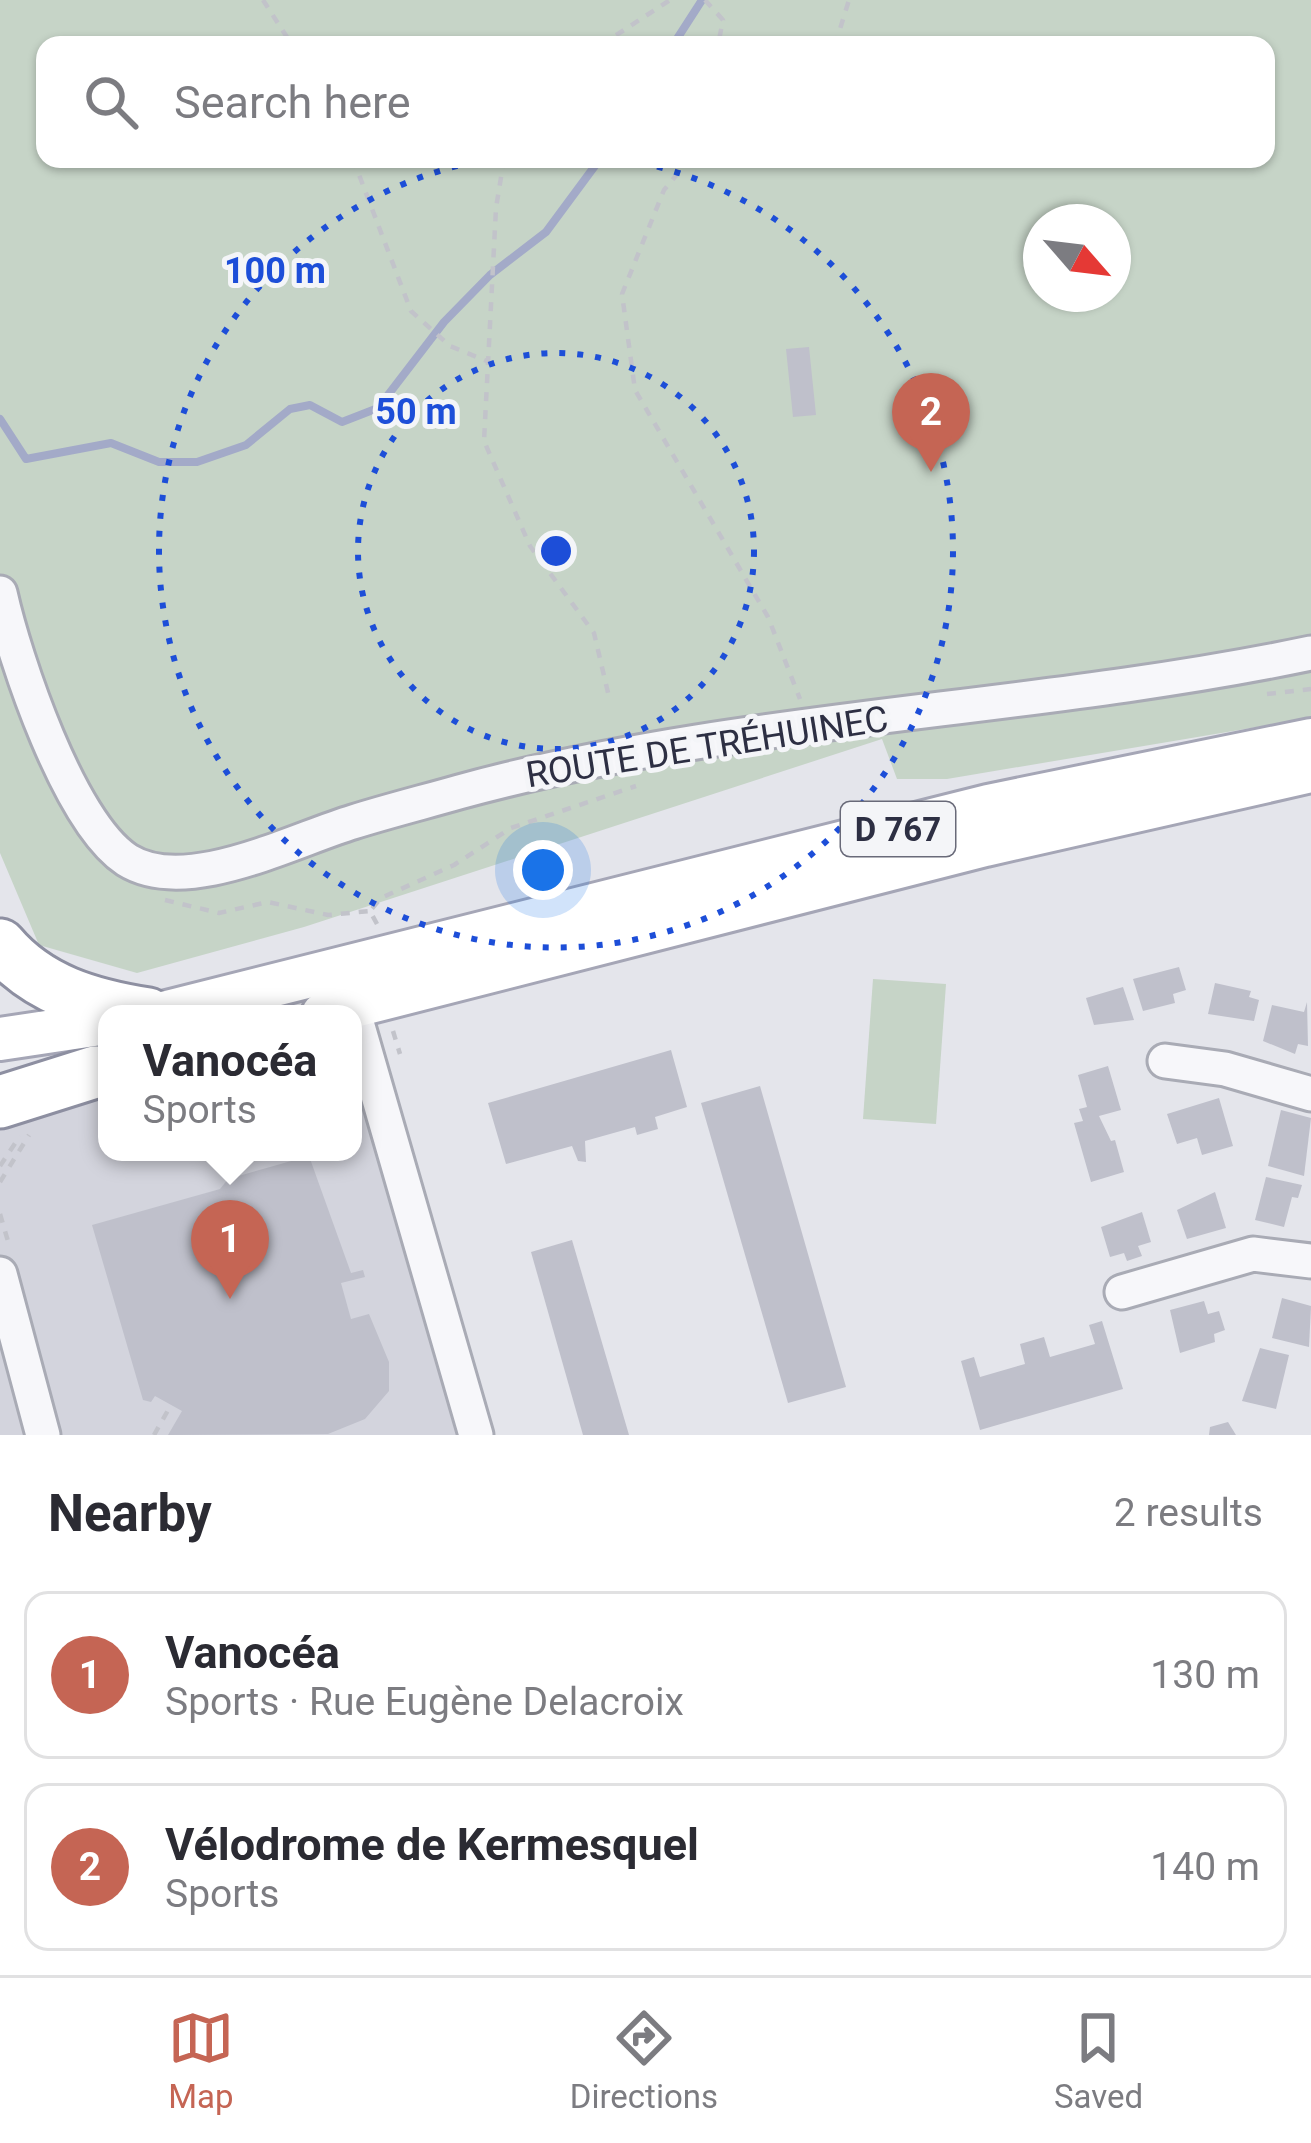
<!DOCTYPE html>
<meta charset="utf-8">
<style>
:root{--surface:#fff;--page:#f7f7f7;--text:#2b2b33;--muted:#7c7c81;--line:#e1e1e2;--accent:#c56554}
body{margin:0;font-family:Roboto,sans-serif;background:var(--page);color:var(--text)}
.compass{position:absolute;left:1023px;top:204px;width:108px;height:108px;border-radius:50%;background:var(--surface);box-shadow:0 3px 9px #0004;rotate:118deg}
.you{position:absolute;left:543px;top:870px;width:42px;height:42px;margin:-30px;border:9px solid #fff;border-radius:50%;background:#1a73e8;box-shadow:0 0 0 18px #1a73e833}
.badge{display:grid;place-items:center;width:78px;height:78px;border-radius:50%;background:var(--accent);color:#fff;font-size:39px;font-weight:700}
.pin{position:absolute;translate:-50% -99px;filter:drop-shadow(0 3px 6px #0008)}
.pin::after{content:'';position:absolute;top:63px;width:42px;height:36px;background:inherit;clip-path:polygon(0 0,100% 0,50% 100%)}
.popup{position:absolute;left:98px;top:1005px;width:264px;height:156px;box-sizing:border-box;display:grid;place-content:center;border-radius:24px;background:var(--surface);filter:drop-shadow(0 3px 9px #0005);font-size:39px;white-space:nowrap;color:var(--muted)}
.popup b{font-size:45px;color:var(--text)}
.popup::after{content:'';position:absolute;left:50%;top:100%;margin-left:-24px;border:24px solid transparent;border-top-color:var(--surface)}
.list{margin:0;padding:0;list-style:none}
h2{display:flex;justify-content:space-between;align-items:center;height:156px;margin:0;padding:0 48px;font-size:51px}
h2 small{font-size:39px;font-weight:400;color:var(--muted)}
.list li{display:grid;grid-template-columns:78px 1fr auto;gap:36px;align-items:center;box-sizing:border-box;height:168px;margin:0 24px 24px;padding:0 24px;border:3px solid var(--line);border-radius:24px}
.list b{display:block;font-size:45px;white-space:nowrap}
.list p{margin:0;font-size:39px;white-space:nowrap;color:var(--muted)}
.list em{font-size:39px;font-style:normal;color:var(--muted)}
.icon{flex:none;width:66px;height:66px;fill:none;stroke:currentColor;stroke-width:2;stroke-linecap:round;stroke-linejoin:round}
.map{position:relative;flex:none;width:1311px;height:1435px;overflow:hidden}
.search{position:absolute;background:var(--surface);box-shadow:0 3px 9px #0004;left:36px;right:36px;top:36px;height:132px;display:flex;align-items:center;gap:30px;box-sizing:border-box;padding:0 42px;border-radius:24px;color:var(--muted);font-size:45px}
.sheet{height:540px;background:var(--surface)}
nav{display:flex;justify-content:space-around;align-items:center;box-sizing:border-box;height:168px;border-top:3px solid var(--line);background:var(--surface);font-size:33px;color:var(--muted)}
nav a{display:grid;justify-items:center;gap:6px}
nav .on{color:var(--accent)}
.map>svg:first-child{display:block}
.built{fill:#d3d4dd}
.green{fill:#c6d4c7;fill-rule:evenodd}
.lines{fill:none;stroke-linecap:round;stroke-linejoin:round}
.stream{stroke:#a3aac8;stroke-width:8}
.building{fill:#bfc0cb}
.minor-casing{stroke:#a9abb5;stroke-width:39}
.major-casing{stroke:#a5a6b6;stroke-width:48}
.highway-casing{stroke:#8d8fa1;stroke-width:57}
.path{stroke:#c2c3ca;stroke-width:4.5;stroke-dasharray:9 9;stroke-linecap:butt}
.minor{stroke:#f7f7fa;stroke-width:33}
.major{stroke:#fff;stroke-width:42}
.highway{stroke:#fff;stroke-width:51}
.ring{fill:none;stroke:#1d4ed8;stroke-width:6;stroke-dasharray:6 12}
.labels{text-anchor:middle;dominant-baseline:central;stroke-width:10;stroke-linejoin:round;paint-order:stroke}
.shield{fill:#f4f5f8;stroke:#696a79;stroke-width:3}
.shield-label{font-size:33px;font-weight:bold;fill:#2d2f43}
.street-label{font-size:36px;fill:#2d2f43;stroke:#f4f5f8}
.centre{fill:#1d4ed8;stroke:#f4f5f8;stroke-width:6}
.ring-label{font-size:36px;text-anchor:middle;font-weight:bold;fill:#1d4ed8;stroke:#f4f5f8;stroke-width:10;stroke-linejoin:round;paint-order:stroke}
</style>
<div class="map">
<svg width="1311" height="1435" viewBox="0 0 1311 1435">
<rect width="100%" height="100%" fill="#e4e5eb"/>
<polygon class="built" points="369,1020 494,1435 0,1435 0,1119 107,1090 107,1152 353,1152 353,1024"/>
<g class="green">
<path d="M0 0H1311V718L947 779H897L882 739 304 927 137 973 39 945 0 853ZM45 45H1266V159H45ZM1041 222H1113V294H1041Z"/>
<polygon points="873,979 946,984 936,1124 863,1119"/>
</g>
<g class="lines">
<g class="stream">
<polyline points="673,45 702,0"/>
<polyline points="0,419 26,459 111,443 159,462 197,462 246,445 290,409 310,405 342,422 378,408 444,322 490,275 546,232 600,159"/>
</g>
</g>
<g class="building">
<polygon points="809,347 816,415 793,417 786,349"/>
<polygon points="1179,967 1186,990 1173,994 1175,1003 1143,1011 1133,979"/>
<polygon points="1215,983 1251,991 1249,997 1259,1000 1254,1021 1208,1014"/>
<polygon points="1123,987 1134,1020 1094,1025 1086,998"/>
<polygon points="1307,1002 1308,1046 1298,1044 1295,1054 1263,1041 1272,1005 1304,1012"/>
<polygon points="671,1050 687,1107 655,1117 658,1129 637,1135 635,1127 585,1141 586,1162 578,1161 572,1146 506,1164 488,1103"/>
<polygon points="1108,1066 1121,1110 1099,1116 1111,1141 1115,1140 1124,1172 1091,1182 1074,1123 1083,1121 1079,1109 1087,1107 1078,1075"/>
<polygon points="760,1086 846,1387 788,1403 701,1103"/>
<polygon points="1219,1098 1233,1146 1202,1155 1197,1138 1177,1144 1167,1114"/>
<polygon points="1281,1110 1311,1118 1304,1176 1268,1166"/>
<polygon points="309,1156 351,1273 363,1270 365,1277 341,1283 351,1319 369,1314 389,1362 389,1391 365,1419 328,1434 168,1435 182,1411 155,1396 151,1402 143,1400 92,1225 220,1189 228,1179"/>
<polygon points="1266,1177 1302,1185 1298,1198 1292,1197 1284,1227 1255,1220"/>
<polygon points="1215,1192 1226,1228 1187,1239 1177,1210"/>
<polygon points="1142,1212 1151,1242 1138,1246 1142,1256 1127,1261 1124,1253 1110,1257 1101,1227"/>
<polygon points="572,1240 629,1435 583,1435 531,1252"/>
<polygon points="1282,1298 1311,1306 1309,1347 1272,1338"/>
<polygon points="1204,1301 1208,1314 1219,1311 1225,1330 1214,1334 1215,1342 1180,1353 1170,1310"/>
<polygon points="1102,1321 1123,1389 980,1430 961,1361 974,1357 980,1377 1025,1364 1020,1344 1044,1337 1050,1357 1095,1344 1089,1325"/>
<polygon points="1260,1348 1289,1355 1276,1409 1242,1401"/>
<polygon points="1228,1422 1236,1435 1209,1435 1210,1427"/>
</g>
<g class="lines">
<defs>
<g id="minor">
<path d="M0 593C15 660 69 822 127 860 186 897 293 840 353 822 388 811 424 802 459 792 736 716 1029 712 1311 653"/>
<polyline points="347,988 476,1435"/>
<polyline points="1165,1061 1225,1069 1311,1094"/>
<polyline points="0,1274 43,1435"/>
<polyline points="1122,1292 1253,1254 1311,1261"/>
</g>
<g id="major">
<polyline points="159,1014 988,806 1311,740"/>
<polyline points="323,1014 985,845 1311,771"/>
<polyline points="0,1039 107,1023"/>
</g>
<g id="highway">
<path d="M0 945C38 990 91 1005 148 1014"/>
<polyline points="0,1102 95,1072"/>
</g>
</defs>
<use href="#minor" class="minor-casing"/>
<use href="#major" class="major-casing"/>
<use href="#highway" class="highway-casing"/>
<g class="path">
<polyline points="263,0 292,45"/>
<polyline points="705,0 723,20 718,45"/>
<polyline points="601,45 670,0"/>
<polyline points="835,45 849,0"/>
<polyline points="353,159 411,311 450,346 489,362"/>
<polyline points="504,159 496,208 484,441 530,546 594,633 609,697"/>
<polyline points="690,159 664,190 622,294 635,390 768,617 800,699"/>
<polyline points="1267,694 1311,689"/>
<polyline points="165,900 219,913 268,902 328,915 370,911"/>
<polyline points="377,924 370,911 381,898 454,865 511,828 636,786"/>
<polyline points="393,1031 400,1054"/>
<polyline points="0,1166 20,1136"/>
<polyline points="0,1182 29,1135"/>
<polyline points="0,1214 10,1248"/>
<polyline points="154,1435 171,1405"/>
</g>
<use href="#minor" class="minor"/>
<use href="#major" class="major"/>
<use href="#highway" class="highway"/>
</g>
<g class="ring">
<circle cx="556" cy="551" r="198"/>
<path d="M622 159A397 397 0 1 1 490 159"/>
</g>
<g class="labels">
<rect class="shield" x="841" y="802" width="114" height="54" rx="9"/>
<g class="shield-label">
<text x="898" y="829">D 767</text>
</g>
<g class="street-label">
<text transform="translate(707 747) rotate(-9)">ROUTE DE TRÉHUINEC</text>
</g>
</g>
<circle cx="556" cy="551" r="18" class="centre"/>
<g class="ring-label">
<text x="275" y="283">100 m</text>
<text x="416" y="424">50 m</text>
</g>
</svg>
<svg class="compass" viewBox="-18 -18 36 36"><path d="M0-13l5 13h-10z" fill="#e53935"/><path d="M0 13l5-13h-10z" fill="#7c7c81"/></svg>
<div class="you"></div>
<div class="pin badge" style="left:230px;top:1299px">1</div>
<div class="popup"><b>Vanocéa</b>Sports</div>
<div class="pin badge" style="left:931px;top:472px">2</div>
<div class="search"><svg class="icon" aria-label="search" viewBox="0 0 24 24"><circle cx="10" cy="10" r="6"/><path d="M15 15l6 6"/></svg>Search here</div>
</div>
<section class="sheet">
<h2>Nearby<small>2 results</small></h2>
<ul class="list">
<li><span class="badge">1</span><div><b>Vanocéa</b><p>Sports · Rue Eugène Delacroix</p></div><em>130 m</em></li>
<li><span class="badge">2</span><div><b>Vélodrome de Kermesquel</b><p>Sports</p></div><em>140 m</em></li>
</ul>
</section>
<nav>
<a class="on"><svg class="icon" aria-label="map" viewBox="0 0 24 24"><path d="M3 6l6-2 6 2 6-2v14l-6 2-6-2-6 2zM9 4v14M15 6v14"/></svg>Map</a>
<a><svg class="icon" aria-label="directions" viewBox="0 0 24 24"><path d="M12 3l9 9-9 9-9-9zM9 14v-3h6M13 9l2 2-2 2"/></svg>Directions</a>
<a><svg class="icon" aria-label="saved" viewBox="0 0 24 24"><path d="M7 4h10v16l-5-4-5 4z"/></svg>Saved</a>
</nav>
